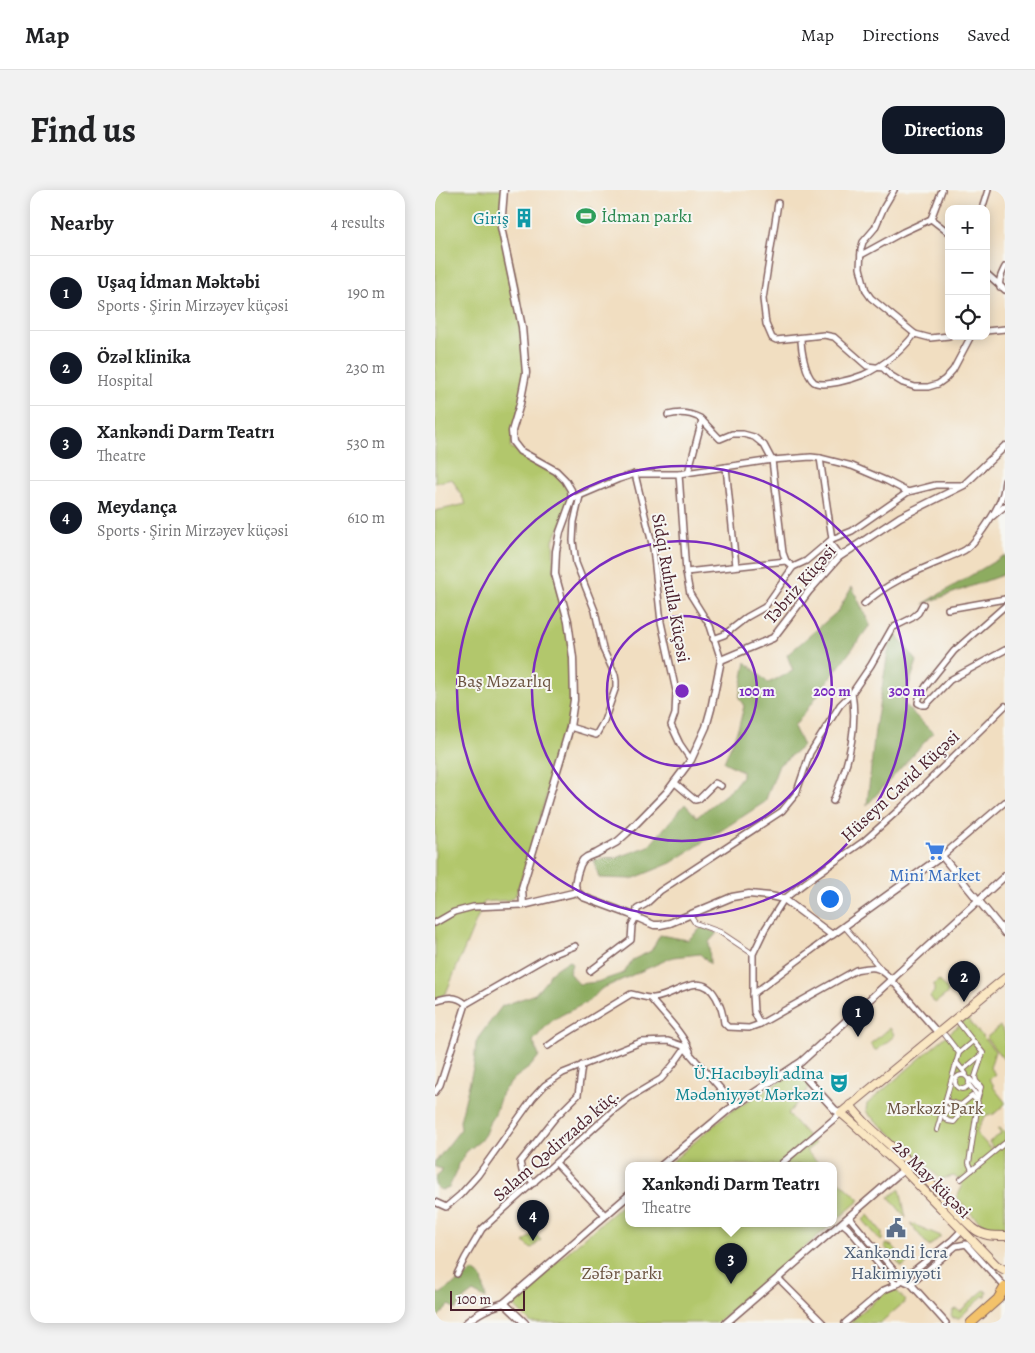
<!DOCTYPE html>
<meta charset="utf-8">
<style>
:root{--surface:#fff;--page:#f2f2f2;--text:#202124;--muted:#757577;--line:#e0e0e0;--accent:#111827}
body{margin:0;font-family:Alegreya,serif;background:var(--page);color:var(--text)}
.controls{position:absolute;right:15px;top:15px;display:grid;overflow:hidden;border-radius:10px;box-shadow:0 2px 12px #0003}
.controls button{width:45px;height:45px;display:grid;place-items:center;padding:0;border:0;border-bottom:1px solid var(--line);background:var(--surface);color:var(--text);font:25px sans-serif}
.scale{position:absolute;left:15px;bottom:12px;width:75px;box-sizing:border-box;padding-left:5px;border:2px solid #4a1f2b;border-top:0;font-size:14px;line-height:18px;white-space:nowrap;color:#4a1f2b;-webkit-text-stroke:4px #f6f6f2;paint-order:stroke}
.you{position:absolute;left:394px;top:708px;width:18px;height:18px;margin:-12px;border:4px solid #fff;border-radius:50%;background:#1a73e8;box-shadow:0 0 0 8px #1a73e833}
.badge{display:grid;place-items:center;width:32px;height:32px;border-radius:50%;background:var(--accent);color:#fff;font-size:16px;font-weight:700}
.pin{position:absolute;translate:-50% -41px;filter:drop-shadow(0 1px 2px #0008)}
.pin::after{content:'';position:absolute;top:26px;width:18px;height:15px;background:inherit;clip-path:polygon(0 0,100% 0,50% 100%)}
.popup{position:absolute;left:190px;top:972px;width:212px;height:65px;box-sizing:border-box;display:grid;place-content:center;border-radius:10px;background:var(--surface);filter:drop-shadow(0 1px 4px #0005);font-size:16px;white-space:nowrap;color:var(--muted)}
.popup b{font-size:19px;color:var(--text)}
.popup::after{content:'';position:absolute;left:50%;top:100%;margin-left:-10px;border:10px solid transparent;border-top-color:var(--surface)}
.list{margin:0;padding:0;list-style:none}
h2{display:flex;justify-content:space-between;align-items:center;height:65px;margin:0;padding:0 20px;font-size:21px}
h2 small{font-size:16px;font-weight:400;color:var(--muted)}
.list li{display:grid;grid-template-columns:32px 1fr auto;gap:15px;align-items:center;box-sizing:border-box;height:75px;padding:0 20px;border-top:1px solid var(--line)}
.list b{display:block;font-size:19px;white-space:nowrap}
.list p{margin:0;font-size:16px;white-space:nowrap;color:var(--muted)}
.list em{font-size:16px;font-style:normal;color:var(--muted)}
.icon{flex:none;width:28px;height:28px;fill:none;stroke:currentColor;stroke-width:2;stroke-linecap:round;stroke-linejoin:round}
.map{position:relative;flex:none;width:570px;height:1133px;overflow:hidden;border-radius:15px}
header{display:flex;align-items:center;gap:30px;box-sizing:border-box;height:70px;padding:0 25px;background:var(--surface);border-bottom:1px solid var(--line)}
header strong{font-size:24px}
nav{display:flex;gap:28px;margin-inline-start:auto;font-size:18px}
.intro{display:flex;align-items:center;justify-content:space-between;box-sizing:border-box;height:120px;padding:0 30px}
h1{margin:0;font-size:35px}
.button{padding:12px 22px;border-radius:15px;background:var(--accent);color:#fff;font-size:18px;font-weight:700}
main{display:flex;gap:30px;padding:0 30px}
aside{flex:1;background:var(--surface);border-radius:15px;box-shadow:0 2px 12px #0003}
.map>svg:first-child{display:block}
.green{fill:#b2c76c;stroke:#7e734c}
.forest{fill:#8dac60;stroke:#6c6646}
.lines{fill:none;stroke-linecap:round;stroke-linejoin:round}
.pedestrian-casing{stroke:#846260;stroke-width:6}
.minor-casing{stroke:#846260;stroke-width:8}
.tertiary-casing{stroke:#846260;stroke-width:9}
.secondary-casing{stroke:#846260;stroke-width:10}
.primary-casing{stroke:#846260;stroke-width:11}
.pedestrian{stroke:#fff;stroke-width:4}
.minor{stroke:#fff;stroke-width:5}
.tertiary{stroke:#fff;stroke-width:6}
.secondary{stroke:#fae7c3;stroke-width:8}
.primary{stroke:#f3c26a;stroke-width:9}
.ring{fill:none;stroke:#7b2cbf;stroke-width:2.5}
.labels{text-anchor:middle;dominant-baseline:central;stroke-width:4;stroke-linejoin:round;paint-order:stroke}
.leisure-label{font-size:18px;fill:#27864d;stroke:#f6f6f2;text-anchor:start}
.culture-label{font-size:18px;fill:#0d838f;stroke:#f6f6f2;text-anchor:end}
.street-label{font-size:18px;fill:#4a1f2b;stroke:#f6f6f2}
.park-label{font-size:18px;fill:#69513e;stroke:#f6f6f2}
.shop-label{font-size:18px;fill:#366cbe;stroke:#f6f6f2}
.service-label{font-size:18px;fill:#4e5e75;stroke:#f6f6f2}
.centre{fill:#7b2cbf;stroke:#f6f6f2;stroke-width:2.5}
.ring-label{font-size:15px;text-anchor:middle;font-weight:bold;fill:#7b2cbf;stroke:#f6f6f2;stroke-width:4;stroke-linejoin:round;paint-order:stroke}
</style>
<header>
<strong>Map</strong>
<nav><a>Map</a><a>Directions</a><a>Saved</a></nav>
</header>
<div class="intro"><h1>Find us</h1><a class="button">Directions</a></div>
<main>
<aside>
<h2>Nearby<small>4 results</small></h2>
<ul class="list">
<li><span class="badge">1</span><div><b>Uşaq İdman Məktəbi</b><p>Sports · Şirin Mirzəyev küçəsi</p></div><em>190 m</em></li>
<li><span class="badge">2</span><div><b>Özəl klinika</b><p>Hospital</p></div><em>230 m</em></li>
<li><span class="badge">3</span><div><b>Xankəndi Darm Teatrı</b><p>Theatre</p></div><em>530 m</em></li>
<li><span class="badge">4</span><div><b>Meydança</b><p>Sports · Şirin Mirzəyev küçəsi</p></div><em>610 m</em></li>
</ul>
</aside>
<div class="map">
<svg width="570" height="1133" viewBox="0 0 570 1133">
<rect width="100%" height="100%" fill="#f6f6f2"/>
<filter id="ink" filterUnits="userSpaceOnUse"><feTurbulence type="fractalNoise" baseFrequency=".02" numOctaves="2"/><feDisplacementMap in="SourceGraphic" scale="10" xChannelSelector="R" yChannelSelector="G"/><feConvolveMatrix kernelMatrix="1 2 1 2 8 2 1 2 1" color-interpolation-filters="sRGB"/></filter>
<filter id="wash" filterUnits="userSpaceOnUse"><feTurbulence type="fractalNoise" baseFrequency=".0096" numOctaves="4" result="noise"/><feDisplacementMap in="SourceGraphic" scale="20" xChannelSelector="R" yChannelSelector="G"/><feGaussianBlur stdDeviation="1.12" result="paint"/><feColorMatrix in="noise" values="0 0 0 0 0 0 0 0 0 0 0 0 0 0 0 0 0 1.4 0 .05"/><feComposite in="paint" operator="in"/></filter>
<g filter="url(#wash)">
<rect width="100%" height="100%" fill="#f1dec1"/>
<g class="green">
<polygon points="0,0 69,0 65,21 80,84 90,135 90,194 75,257 105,272 125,284 135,306 127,333 118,350 119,380 132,432 139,505 134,533 81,705 74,710 49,712 11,803 0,810 0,321 31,314 17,289 0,293"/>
<polygon points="156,17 162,26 147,36 141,26"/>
<polygon points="504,790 513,801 512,804 500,813 496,808 495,806 499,802 499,794"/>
<path d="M532 828 560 861 555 878 560 884 554 889 558 894 559 898 570 912V914L559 924 549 927 542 941V944L557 960 568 951 558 958 554 952 566 944 563 939 565 938 568 942H570V1038C549 1044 534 1021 522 1007L527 997 524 990 519 986 505 989 489 972 433 924 431 920 432 914Z"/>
<polygon points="565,836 570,843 570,871 551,848"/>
<polygon points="455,838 459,844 458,847 442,860 440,860 435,854"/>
<polygon points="362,881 375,896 353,924 380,954 371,961 386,975 233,975 292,924"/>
<polygon points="399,986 425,1010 399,1032"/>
<polygon points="465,999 471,1028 454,1007"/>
<polygon points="193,1010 194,1033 398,1033 282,1133 96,1133 75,1112"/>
<polygon points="433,1025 447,1042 447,1046 448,1049 446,1051 428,1030"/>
<polygon points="475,1033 506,1046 494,1057"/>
<polygon points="99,1043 106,1050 96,1059 89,1052"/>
<polygon points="423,1043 457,1083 457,1084 456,1084 422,1044"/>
<polygon points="451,1054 458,1056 472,1073 467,1077 449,1056"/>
<polygon points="458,1097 471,1111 445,1133 416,1133 416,1131 450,1102"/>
<polygon points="549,1100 552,1102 551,1107 550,1108 550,1106 548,1106 524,1128 518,1128 516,1125 518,1120 521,1119 525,1121"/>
</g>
<g class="forest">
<polygon points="570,365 570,384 488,414"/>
<polygon points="417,397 435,435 359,537 368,556 344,575 330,612 236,673 197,689 164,688 159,670 181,668 214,656 250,614 262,627 296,600 307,586 307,581 289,572 304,536 309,516 304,508 311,472 333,493 358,481 352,465 403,421"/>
<polygon points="457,439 482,471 468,513 498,543 432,615 440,539"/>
<path d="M267 737 282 743 274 752 275 774 265 764 238 767 166 799C150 818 135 818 117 831 110 836 104 845 98 851L104 866 95 877 80 888 67 902 60 924 55 931 50 944 45 951 31 962 27 970 23 974 21 983 14 997 7 1000 2 998 0 994 1 987 6 983 7 979 0 977V971L4 967 26 939 25 931 39 874 41 853 43 848 67 816 100 804 113 789 115 783 123 777 134 771 137 774 134 783 144 794 162 792 189 783 197 770 216 761 225 745 253 750Z"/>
<polygon points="38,1081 47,1088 51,1109 38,1102 30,1108 20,1120 15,1115 0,1130 0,1102 5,1104"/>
</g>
</g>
<g filter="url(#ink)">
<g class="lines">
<defs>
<g id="pedestrian">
<polyline points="255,725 260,733 285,742 318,764"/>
<polyline points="409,736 446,779"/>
<polyline points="510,845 524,863"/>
<polyline points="521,872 531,884"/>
<polyline points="528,880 547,864"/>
<circle cx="527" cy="892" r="7"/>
<polyline points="535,889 545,901"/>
<polyline points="534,895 543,907"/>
<polyline points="510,911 526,915 537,906 542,911 546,897 541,891 540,887 548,863 538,851"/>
<polyline points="508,916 513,919 519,918 522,921 523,927 519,932 513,931 510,928 509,924 513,919"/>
<polyline points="502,940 524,863 538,851 524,833"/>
<polyline points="537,980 534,973 543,913 542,911"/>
<polyline points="526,989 570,953"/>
</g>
<g id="minor">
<polyline points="459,0 449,17 440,38 428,52 426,59 425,78 431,101 436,108 480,144 495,148 514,146"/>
<polyline points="343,13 328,109 331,134 337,148 341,150 389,145 399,147 432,176 448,178 455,185 468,193 480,197 493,197 503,194 510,189 518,180 536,146"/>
<polyline points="547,19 553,0"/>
<polyline points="496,29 507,0"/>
<polyline points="496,29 514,43"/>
<polyline points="426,65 468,42 496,29"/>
<polyline points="551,83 570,100"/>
<path d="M565 97C563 90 567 83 570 77"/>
<polyline points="551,141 570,139"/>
<path d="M366 148C366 158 370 185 379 192 388 198 418 189 428 185 440 180 451 172 461 164 468 158 474 151 480 144"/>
<path d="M233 225C244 222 255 223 265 228L285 249 297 244H308L319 247 329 255 337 270 348 363 351 371 358 377"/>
<polyline points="385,268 397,349"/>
<polyline points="291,277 301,376"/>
<polyline points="253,283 267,230"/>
<polyline points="200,284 218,358 226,432 241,501 240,524 236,535 245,554 256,570"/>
<polyline points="244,284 251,382 255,404 275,436 286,470"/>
<polyline points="137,309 184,289 200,284 244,284 337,270 376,267 385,268 417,276 452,291 473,302 501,295 528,295"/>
<polyline points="558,326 570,316"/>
<polyline points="394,352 405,366"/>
<polyline points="251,382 351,371"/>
<path d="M429 414C452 393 477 383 506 371 514 367 523 364 530 360 541 353 563 319 567 306 569 302 569 296 570 291"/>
<polyline points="570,416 519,461 491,496 484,508 483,513 487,515 491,515 515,490 570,460"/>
<polyline points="513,419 570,409"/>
<polyline points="278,449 289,445 312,427 330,417 358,377 371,371 397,349 417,341 473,302"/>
<polyline points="135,537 161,545 169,531 181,497 181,491 180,485 168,459 160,421 141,373 138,351 139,332 145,306"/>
<polyline points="239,592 260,610 264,609 280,593 286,596"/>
<path d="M398 611C413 577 423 539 417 503"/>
<polyline points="507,666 570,612"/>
<polyline points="0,733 19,722 38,717 88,715"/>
<polyline points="155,781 196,750 197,735 201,727 202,719 211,714 225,701 347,621 361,604 375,563 405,515 417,503 436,475 457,438 477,428 483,423 488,414"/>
<polyline points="318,804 397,745"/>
<path d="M215 808C228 824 248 843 255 861"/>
<path d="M0 811C12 807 21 805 31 814"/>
<polyline points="325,834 319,822 318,804 318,764 330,739 349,709 371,692 429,651 467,617 570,516"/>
<path d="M113 856 124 848 196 804C203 805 212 809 219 808 240 806 265 779 281 807 286 816 288 823 289 833L293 837 314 838 325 834 421 780C437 777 442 775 454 787L503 843"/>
<polyline points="0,902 5,895 31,814 114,766 140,756"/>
<polyline points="121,973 170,1025"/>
<polyline points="347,973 406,923"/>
<polyline points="99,993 87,981 85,972 120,928 143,905 147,875"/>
<polyline points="0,1012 11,1017 25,1005 43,985 98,908 110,895 128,883 206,852 233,851 248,856 300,915"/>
<polyline points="414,1027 467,1090 516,1051 527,1040"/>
<polyline points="407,1033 413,1038 461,1095"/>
<polyline points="22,1084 30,1068 47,1039 180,919 194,908 226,889 238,875 250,858"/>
<polyline points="343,1088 388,1133"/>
<polyline points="476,1094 521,1056 531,1054 570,1097"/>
<polyline points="410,1133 449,1100 461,1095 467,1090 476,1094 511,1133"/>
</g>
<g id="tertiary">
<polyline points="69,0 66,37 87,137 91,183 85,214 77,241 78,252 85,261 121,281 130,290 136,300 137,309 125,342 121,361 120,384 133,431 138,468 139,510 135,537 87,698 88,715 142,702 148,707 194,724 219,735 225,735 235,733 297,707 314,704 335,706 349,709 397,745 507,666 570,743"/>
<polyline points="142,702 140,695 142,684 145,675 148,670 152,667 162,663 182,652 192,643 232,602 256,570 271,537 276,519 286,470 338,448 374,401 404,367 465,327 529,295 570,256"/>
<polyline points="360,876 400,920 406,923"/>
<polyline points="227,975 293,920 366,872 570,686"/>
<polyline points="69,1113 90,1133"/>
<path d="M31 1133C44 1122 53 1118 69 1113L194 1005"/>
<polyline points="291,1133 461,986 477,974"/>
</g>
<g id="secondary">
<polyline points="570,788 406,923 420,935 469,980 561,1075 570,1080"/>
<path d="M415 915C432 938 455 954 476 974 498 994 516 1018 538 1038 548 1046 557 1046 570 1046"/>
</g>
<polyline id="primary" points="536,1133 563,1109 570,1097"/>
</defs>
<use href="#pedestrian" class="pedestrian-casing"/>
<use href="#minor" class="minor-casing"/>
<use href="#tertiary" class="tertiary-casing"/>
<use href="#secondary" class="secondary-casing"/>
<use href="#primary" class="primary-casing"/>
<use href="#pedestrian" class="pedestrian"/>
<use href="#minor" class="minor"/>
<use href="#tertiary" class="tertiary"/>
<use href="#secondary" class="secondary"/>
<use href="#primary" class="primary"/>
</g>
</g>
<g class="ring">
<circle cx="247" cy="501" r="75"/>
<circle cx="247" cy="501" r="150"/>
<circle cx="247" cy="501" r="225"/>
</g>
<defs>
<symbol id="stadium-bare" viewBox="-9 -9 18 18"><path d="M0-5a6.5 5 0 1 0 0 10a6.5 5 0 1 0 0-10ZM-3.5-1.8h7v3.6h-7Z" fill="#2e9e5b" stroke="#f6f6f2" stroke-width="2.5" paint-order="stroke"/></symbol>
<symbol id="building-bare" viewBox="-9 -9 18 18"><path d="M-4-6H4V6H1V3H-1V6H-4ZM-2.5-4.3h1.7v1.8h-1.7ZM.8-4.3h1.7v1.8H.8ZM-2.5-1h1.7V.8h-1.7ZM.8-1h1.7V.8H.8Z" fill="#0f9aa8" stroke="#f6f6f2" stroke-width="2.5" paint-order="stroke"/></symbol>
<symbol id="supermarket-bare" viewBox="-9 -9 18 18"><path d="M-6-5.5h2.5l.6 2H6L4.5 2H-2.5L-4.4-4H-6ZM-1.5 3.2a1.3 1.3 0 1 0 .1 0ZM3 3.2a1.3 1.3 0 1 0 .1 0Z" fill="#3f7fe0" stroke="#f6f6f2" stroke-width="2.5" paint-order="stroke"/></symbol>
<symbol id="theatre-bare" viewBox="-9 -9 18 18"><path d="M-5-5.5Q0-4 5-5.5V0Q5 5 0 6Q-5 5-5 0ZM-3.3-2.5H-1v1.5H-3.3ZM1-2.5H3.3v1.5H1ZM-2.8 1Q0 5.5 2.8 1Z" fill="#0f9aa8" stroke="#f6f6f2" stroke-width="2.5" paint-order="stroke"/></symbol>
<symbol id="civic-bare" viewBox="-9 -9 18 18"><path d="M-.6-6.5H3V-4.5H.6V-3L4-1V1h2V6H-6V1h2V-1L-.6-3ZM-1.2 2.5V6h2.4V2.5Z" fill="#5c6f8a" stroke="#f6f6f2" stroke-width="2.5" paint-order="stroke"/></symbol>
</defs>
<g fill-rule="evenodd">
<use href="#stadium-bare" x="137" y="12" width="28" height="28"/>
<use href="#building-bare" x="75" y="14" width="28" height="28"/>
<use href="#supermarket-bare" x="486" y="647" width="28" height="28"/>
<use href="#theatre-bare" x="390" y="879" width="28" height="28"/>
<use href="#civic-bare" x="447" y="1024" width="28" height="28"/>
</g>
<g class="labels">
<g class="leisure-label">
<text x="166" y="26">İdman parkı</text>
</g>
<g class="culture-label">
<text x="74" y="28">Giriş</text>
<text x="389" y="883">Ü.Hacıbəyli adına<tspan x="389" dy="21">Mədəniyyət Mərkəzi</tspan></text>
</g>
<g class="street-label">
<text transform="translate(365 394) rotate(-49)">Təbriz Küçəsi</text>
<text transform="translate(236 398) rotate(80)">Sidqi Ruhulla Küçəsi</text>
<text transform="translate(465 596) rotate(-43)">Hüseyn Cavid Küçəsi</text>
<text transform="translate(121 955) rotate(-41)">Salam Qədirzadə küç.</text>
<text transform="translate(497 989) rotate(45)">28 May küçəsi</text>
</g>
<g class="park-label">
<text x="69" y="491">Baş Məzarlıq</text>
<text x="500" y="918">Mərkəzi Park</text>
<text x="187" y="1083">Zəfər parkı</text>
</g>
<g class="shop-label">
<text x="500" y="685">Mini Market</text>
</g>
<g class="service-label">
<text x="461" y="1062">Xankəndi İcra<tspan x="461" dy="21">Hakimiyyəti</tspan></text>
</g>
</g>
<circle cx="247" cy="501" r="8" class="centre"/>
<g class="ring-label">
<text x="322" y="506">100 m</text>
<text x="397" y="506">200 m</text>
<text x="472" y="506">300 m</text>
</g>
</svg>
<div class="controls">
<button>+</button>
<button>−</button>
<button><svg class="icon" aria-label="locate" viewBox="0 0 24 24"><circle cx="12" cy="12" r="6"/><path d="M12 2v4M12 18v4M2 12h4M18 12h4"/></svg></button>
</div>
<div class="scale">100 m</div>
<div class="you"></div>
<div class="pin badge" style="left:423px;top:847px">1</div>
<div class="pin badge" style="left:529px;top:812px">2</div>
<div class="pin badge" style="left:296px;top:1094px">3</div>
<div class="popup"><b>Xankəndi Darm Teatrı</b>Theatre</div>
<div class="pin badge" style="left:98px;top:1051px">4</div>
</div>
</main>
